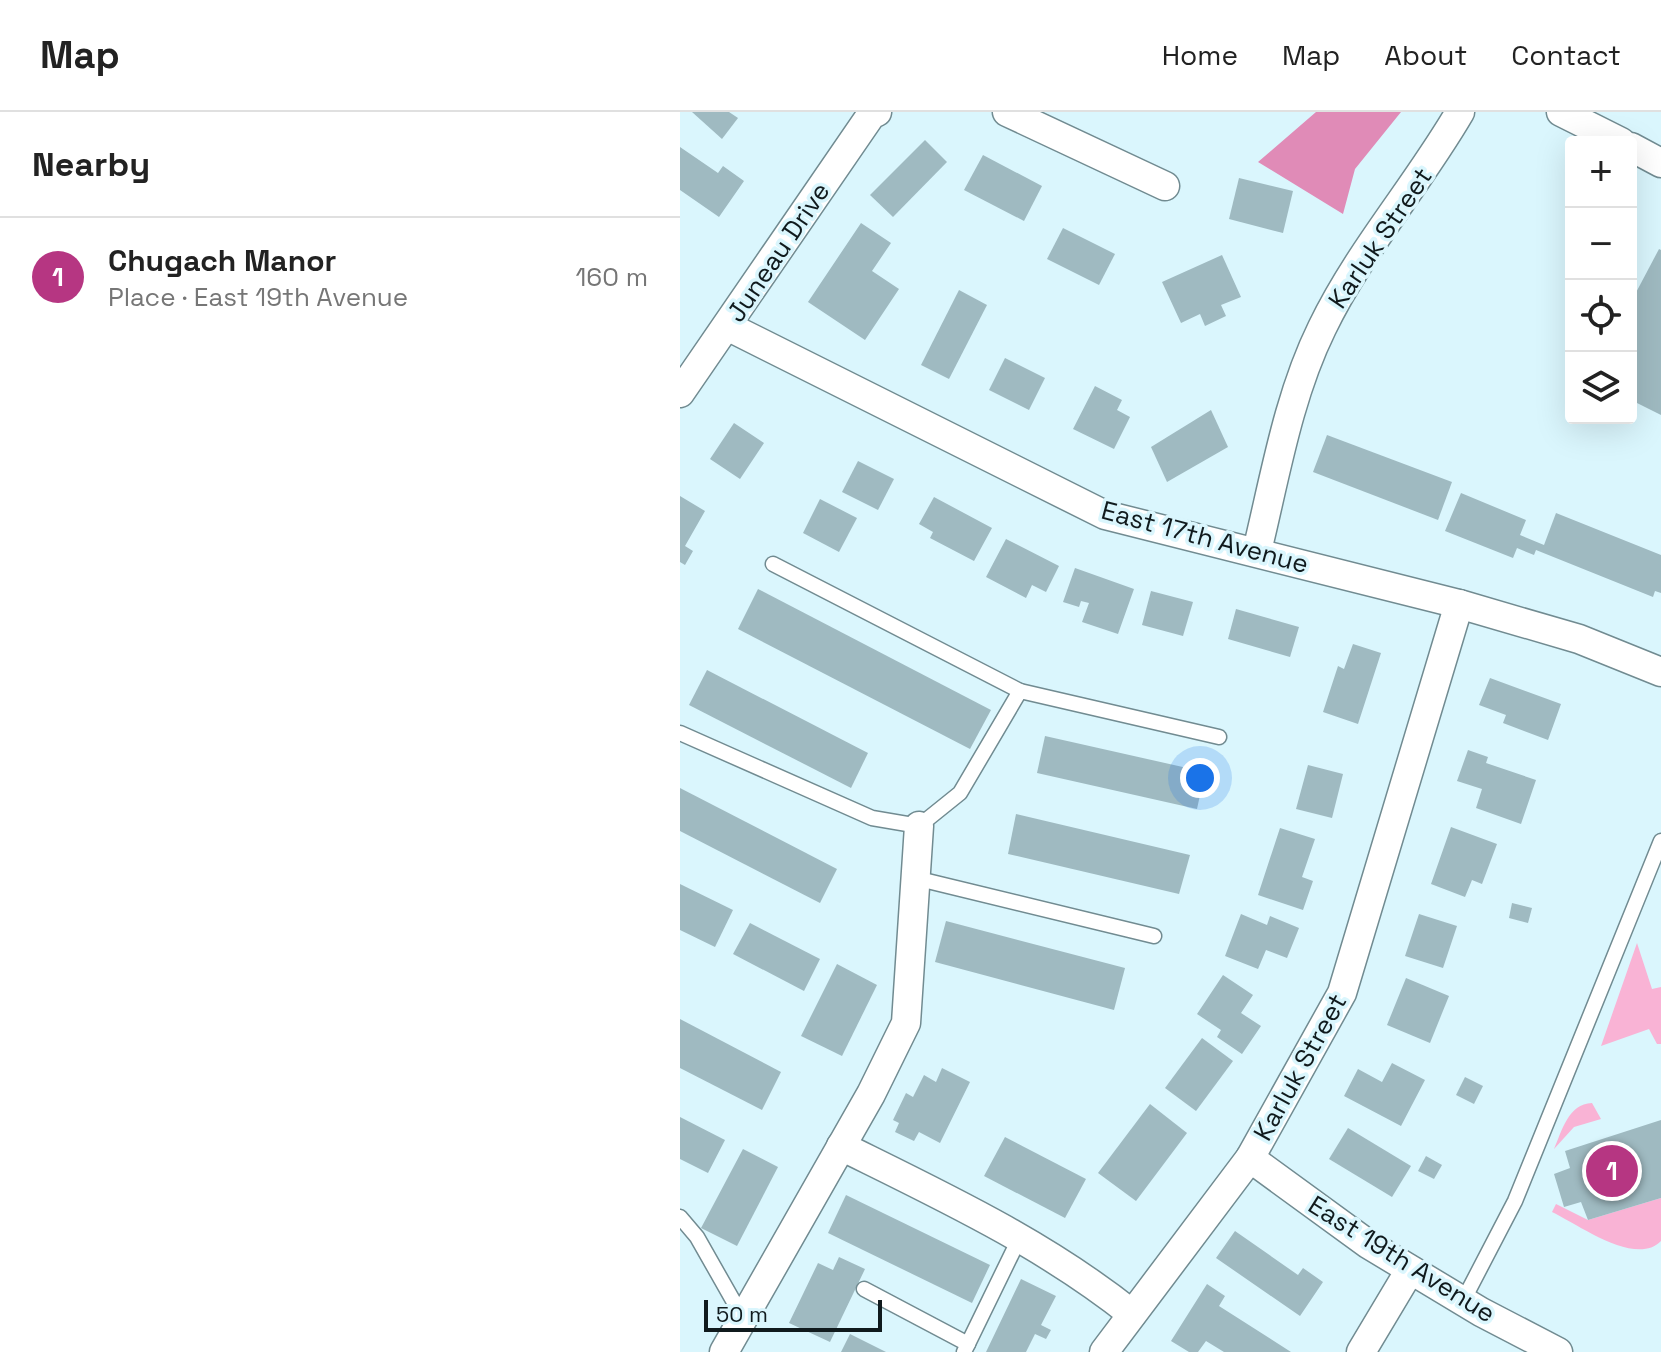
<!DOCTYPE html>
<meta charset="utf-8">
<style>
:root{--surface:#fff;--page:#f6f6f6;--text:#222;--muted:#767676;--line:#e0e0e0;--accent:#b63682}
body{margin:0;font-family:"Space Grotesk",sans-serif;background:var(--page);color:var(--text)}
.controls{position:absolute;right:24px;top:24px;display:grid;overflow:hidden;border-radius:8px;box-shadow:0 8px 32px #0002}
.controls button{width:72px;height:72px;display:grid;place-items:center;padding:0;border:0;border-bottom:2px solid var(--line);background:var(--surface);color:var(--text);font:40px sans-serif}
.scale{position:absolute;left:24px;bottom:20px;width:178px;box-sizing:border-box;padding-left:8px;border:4px solid #101a1d;border-top:0;font-size:22px;line-height:28px;white-space:nowrap;color:#101a1d;-webkit-text-stroke:6px #daf6fd;paint-order:stroke}
.you{position:absolute;left:520px;top:666px;width:28px;height:28px;margin:-20px;border:6px solid #fff;border-radius:50%;background:#1a73e8;box-shadow:0 0 0 12px #1a73e833}
.badge{display:grid;place-items:center;width:52px;height:52px;border-radius:50%;background:var(--accent);color:#fff;font-size:26px;font-weight:700}
.pin{position:absolute;translate:-50% -50%;border:4px solid #fff;box-shadow:0 2px 8px #0006}
.list{margin:0;padding:0;list-style:none}
h2{display:flex;justify-content:space-between;align-items:center;height:104px;margin:0;padding:0 32px;font-size:34px}
h2 small{font-size:26px;font-weight:400;color:var(--muted)}
.list li{display:grid;grid-template-columns:52px 1fr auto;gap:24px;align-items:center;box-sizing:border-box;height:120px;padding:0 32px;border-top:2px solid var(--line)}
.list b{display:block;font-size:30px;white-space:nowrap}
.list p{margin:0;font-size:26px;white-space:nowrap;color:var(--muted)}
.list em{font-size:26px;font-style:normal;color:var(--muted)}
.icon{flex:none;width:44px;height:44px;fill:none;stroke:currentColor;stroke-width:2;stroke-linecap:round;stroke-linejoin:round}
.map{position:relative;flex:none;width:981px;height:1240px;overflow:hidden}
header{display:flex;align-items:center;gap:48px;box-sizing:border-box;height:112px;padding:0 40px;background:var(--surface);border-bottom:2px solid var(--line)}
header strong{font-size:38px}
nav{display:flex;gap:44px;margin-inline-start:auto;font-size:28px}
main{display:flex}
aside{flex:1;background:var(--surface)}
.map>svg:first-child{display:block}
.green{fill:#f9b3d5}
.forest{fill:#e08bb7}
.building{fill:#9fbac1}
.lines{fill:none;stroke-linecap:round;stroke-linejoin:round}
.lane-casing{stroke:#718b91;stroke-width:17}
.street-casing{stroke:#718b91;stroke-width:31}
.lane{stroke:#fff;stroke-width:14}
.street{stroke:#fff;stroke-width:28}
.labels{text-anchor:middle;dominant-baseline:central;stroke-width:7;stroke-linejoin:round;paint-order:stroke}
.street-label{font-size:26px;fill:#101a1d;stroke:#daf6fd}
</style>
<header>
<strong>Map</strong>
<nav><a>Home</a><a>Map</a><a>About</a><a>Contact</a></nav>
</header>
<main>
<aside>
<h2>Nearby<small></small></h2>
<ul class="list">
<li><span class="badge">1</span><div><b>Chugach Manor</b><p>Place · East 19th Avenue</p></div><em>160 m</em></li>
</ul>
</aside>
<div class="map">
<svg width="981" height="1240" viewBox="0 0 981 1240">
<rect width="100%" height="100%" fill="#daf6fd"/>
<g class="green">
<polygon points="957,831 972,877 981,875 981,932 977,932 969,917 921,934"/>
<path d="M912 991 921 1007 894 1015 874 1037C882 1019 888 992 912 991Z"/>
<path d="M981 1086V1129C956 1155 899 1113 872 1100L876 1092 908 1108Z"/>
</g>
<polygon class="forest" points="636,0 721,0 675,57 663,102 578,50"/>
<g class="building">
<polygon points="12,0 49,0 58,6 42,27"/>
<polygon points="245,28 267,50 213,105 190,83"/>
<polygon points="0,35 38,61 43,54 64,69 39,105 0,78"/>
<polygon points="303,43 362,74 344,109 284,78"/>
<polygon points="559,66 613,79 603,121 549,107"/>
<polygon points="181,111 211,131 192,159 219,177 185,228 128,190"/>
<polygon points="383,116 435,142 419,173 367,147"/>
<polygon points="979,137 981,138 981,303 951,288 951,190"/>
<polygon points="542,143 561,185 541,193 546,204 525,214 520,202 501,211 482,170"/>
<polygon points="279,178 307,193 269,267 241,253"/>
<polygon points="325,246 365,266 349,298 309,278"/>
<polygon points="415,274 442,288 437,298 450,305 434,337 393,317"/>
<polygon points="531,298 548,335 487,370 471,335"/>
<polygon points="54,311 84,331 60,367 30,347"/>
<polygon points="647,323 772,370 758,408 633,360"/>
<polygon points="178,349 214,367 198,398 162,380"/>
<polygon points="781,381 846,408 840,423 864,433 876,401 981,443 981,481 975,479 973,485 856,438 854,443 837,436 833,446 765,419"/>
<polygon points="0,384 25,399 5,434 13,439 5,453 0,450"/>
<polygon points="254,385 312,416 294,449 250,426 253,420 239,412"/>
<polygon points="140,387 177,406 159,440 123,421"/>
<polygon points="326,427 379,454 366,480 352,473 346,486 306,465"/>
<polygon points="395,456 454,477 438,522 402,510 409,491 401,489 399,495 383,490"/>
<polygon points="78,477 311,598 290,637 58,517"/>
<polygon points="471,479 513,490 503,524 462,513"/>
<polygon points="556,497 619,515 610,545 548,527"/>
<polygon points="673,532 701,541 678,612 643,600 658,554 664,557"/>
<polygon points="27,558 188,641 171,676 9,593"/>
<polygon points="810,566 881,592 868,628 823,611 826,603 799,593"/>
<polygon points="365,624 525,660 517,697 357,661"/>
<polygon points="788,638 808,645 806,651 856,668 841,712 796,696 802,677 777,669"/>
<polygon points="628,653 663,662 652,706 616,697"/>
<polygon points="0,676 157,757 140,791 0,719"/>
<polygon points="336,702 510,743 499,782 328,742"/>
<polygon points="771,715 817,732 802,772 792,768 785,785 751,772"/>
<polygon points="600,716 635,727 622,765 633,769 623,798 578,783"/>
<polygon points="0,772 53,798 35,835 0,818"/>
<polygon points="832,791 852,796 848,811 829,806"/>
<polygon points="561,802 587,813 590,804 619,816 607,846 586,838 578,857 545,844"/>
<polygon points="739,802 777,814 763,856 725,844"/>
<polygon points="266,809 445,856 434,898 255,850"/>
<polygon points="70,811 140,847 124,879 53,842"/>
<polygon points="157,852 197,873 162,944 121,924"/>
<polygon points="543,863 573,883 561,901 581,914 562,942 537,925 541,918 517,902"/>
<polygon points="726,866 769,884 750,931 707,913"/>
<polygon points="0,907 101,960 82,998 0,956"/>
<polygon points="522,926 553,949 516,999 485,976"/>
<polygon points="712,951 745,968 721,1014 664,984 678,957 702,970"/>
<polygon points="262,956 290,970 260,1031 239,1020 234,1029 215,1020 219,1011 213,1008 226,981 233,985 244,963 256,970"/>
<polygon points="785,965 803,974 794,992 776,983"/>
<polygon points="470,992 507,1021 456,1089 418,1061"/>
<polygon points="0,1005 45,1028 28,1061 0,1047"/>
<polygon points="981,1008 981,1086 908,1108 901,1090 884,1095 874,1062 890,1056 885,1039"/>
<polygon points="668,1016 731,1054 712,1085 649,1047"/>
<polygon points="325,1025 406,1067 385,1106 304,1064"/>
<polygon points="63,1037 98,1055 57,1134 21,1116"/>
<polygon points="746,1044 762,1053 754,1067 738,1059"/>
<polygon points="166,1083 310,1153 292,1191 148,1121"/>
<polygon points="555,1119 618,1163 623,1156 643,1170 620,1204 536,1146"/>
<polygon points="159,1145 185,1157 150,1230 109,1211 138,1151 153,1158"/>
<polygon points="341,1167 376,1184 361,1213 371,1218 366,1227 355,1222 346,1240 306,1240"/>
<polygon points="527,1172 545,1184 539,1194 611,1240 544,1240 526,1229 518,1240 509,1240 491,1229"/>
<polygon points="170,1222 206,1240 161,1240"/>
</g>
<g class="lines">
<defs>
<g id="lane">
<polyline points="93,452 340,579"/>
<polyline points="0,621 192,706 239,714 280,681 340,579 539,625"/>
<polyline points="235,766 474,824"/>
<polyline points="0,1105 17,1125 63,1206"/>
<polyline points="184,1177 288,1232"/>
<polyline points="783,1189 835,1089 981,729"/>
<polyline points="284,1240 340,1125"/>
</g>
<g id="street">
<polyline points="327,0 485,74"/>
<polyline points="881,0 941,30"/>
<polyline points="951,35 981,51"/>
<polyline points="47,214 425,403 779,492 899,527 981,560"/>
<polyline points="0,281 191,3 197,0"/>
<path d="M577 439C595 365 608 285 642 216 679 139 737 74 780 0"/>
<path d="M161 1034C262 1084 363 1131 452 1202"/>
<polyline points="570,1046 688,1132 801,1200 878,1240"/>
<polyline points="44,1240 191,982 226,911 239,714"/>
<polyline points="424,1240 570,1046 662,881 779,492"/>
<polyline points="681,1240 730,1158"/>
</g>
</defs>
<use href="#lane" class="lane-casing"/>
<use href="#street" class="street-casing"/>
<use href="#lane" class="lane"/>
<use href="#street" class="street"/>
</g>
<g class="labels">
<g class="street-label">
<text transform="translate(700 126) rotate(-56)">Karluk Street</text>
<text transform="translate(98 140) rotate(-56)">Juneau Drive</text>
<text transform="translate(525 425) rotate(15)">East 17th Avenue</text>
<text transform="translate(620 955) rotate(-61)">Karluk Street</text>
<text transform="translate(722 1147) rotate(32)">East 19th Avenue</text>
</g>
</g>
</svg>
<div class="controls">
<button>+</button>
<button>−</button>
<button><svg class="icon" aria-label="locate" viewBox="0 0 24 24"><circle cx="12" cy="12" r="6"/><path d="M12 2v4M12 18v4M2 12h4M18 12h4"/></svg></button>
<button><svg class="icon" aria-label="layers" viewBox="0 0 24 24"><path d="M12 4l9 5-9 5-9-5zM3 14l9 5 9-5"/></svg></button>
</div>
<div class="scale">50 m</div>
<div class="you"></div>
<div class="pin badge" style="left:932px;top:1059px">1</div>
</div>
</main>
